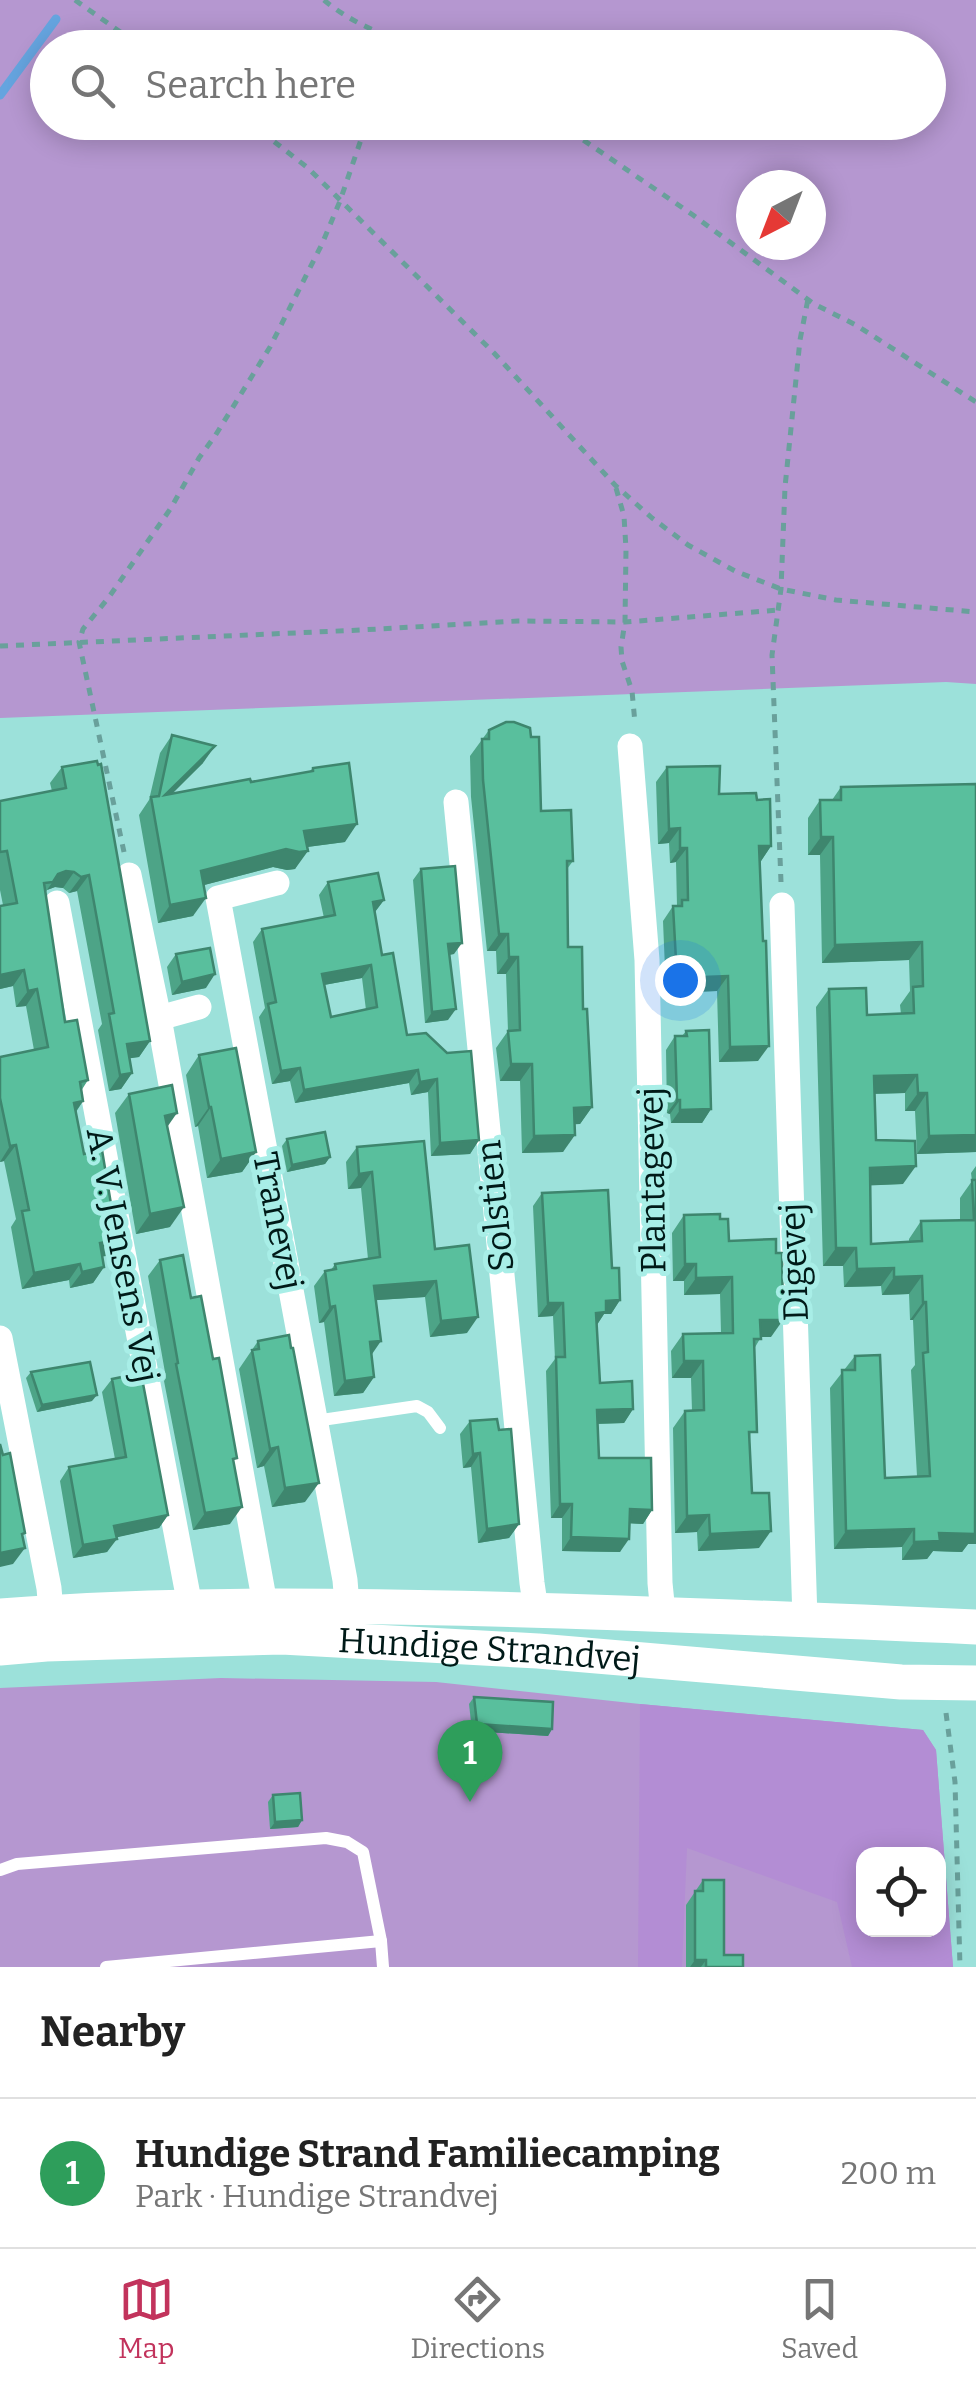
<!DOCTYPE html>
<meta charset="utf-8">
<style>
:root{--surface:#fff;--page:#f6f6f6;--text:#222;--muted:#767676;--line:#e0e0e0;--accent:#c2335c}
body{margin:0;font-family:Bitter,serif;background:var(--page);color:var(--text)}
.controls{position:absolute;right:30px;bottom:30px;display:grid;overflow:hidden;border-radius:20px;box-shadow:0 5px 25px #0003}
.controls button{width:90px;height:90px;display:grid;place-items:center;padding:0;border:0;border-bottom:2px solid var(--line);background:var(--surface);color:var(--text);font:50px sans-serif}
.compass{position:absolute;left:736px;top:170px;width:90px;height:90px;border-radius:50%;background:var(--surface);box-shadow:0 5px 25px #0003;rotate:222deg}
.you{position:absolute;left:680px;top:980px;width:35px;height:35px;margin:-25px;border:8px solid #fff;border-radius:50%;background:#1a73e8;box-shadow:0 0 0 15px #1a73e833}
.badge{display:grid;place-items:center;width:65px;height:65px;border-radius:50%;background:var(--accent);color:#fff;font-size:32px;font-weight:700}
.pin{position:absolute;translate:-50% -82px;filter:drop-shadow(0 2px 5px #0008)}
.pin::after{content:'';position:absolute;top:52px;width:35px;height:30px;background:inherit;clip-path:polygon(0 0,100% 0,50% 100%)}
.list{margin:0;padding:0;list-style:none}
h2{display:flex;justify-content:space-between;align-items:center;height:130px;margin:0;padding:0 40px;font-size:42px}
h2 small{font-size:32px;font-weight:400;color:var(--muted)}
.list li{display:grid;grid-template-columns:65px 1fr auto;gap:30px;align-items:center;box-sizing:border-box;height:150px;padding:0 40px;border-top:2px solid var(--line)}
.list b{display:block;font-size:38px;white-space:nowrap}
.list p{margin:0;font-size:32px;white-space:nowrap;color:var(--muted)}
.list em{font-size:32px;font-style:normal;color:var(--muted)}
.icon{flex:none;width:55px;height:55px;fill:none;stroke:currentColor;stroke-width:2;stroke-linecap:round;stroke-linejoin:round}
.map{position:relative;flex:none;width:976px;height:1967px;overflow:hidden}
.search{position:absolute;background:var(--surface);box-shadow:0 5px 25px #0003;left:30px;right:30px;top:30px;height:110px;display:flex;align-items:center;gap:25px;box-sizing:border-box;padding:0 35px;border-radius:55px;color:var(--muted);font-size:38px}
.sheet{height:280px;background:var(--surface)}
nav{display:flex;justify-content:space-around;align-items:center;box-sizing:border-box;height:140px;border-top:2px solid var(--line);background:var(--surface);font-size:28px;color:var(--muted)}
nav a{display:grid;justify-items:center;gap:5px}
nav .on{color:var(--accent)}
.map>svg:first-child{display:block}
.green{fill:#b597d0;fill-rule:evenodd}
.forest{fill:#b38dd4;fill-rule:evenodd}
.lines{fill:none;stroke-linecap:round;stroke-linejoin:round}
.stream{stroke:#65a4df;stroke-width:9}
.path{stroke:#69a09b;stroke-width:5;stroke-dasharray:8 8;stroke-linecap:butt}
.lane{stroke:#fff;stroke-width:12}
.street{stroke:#fff;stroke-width:25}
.secondary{stroke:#fff;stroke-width:35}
.wall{fill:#4da487;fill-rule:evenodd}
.shaded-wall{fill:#3e866e}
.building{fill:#59bf9d;stroke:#3e866e;stroke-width:2.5;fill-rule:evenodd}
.labels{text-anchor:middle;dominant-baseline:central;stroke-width:10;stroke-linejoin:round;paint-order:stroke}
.street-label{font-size:35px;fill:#001a18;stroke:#a8eee7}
</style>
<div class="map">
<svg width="976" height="1967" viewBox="0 0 976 1967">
<rect width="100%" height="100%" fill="#9ce1da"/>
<g class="green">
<path d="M0 0H976V684L946 682 0 718ZM48 48H928V122H48ZM751 185H811V245H751Z"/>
<path d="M221 1678 436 1682 640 1704 923 1730 936 1750 953 1967H0V1688ZM864 1854H938V1930H864Z"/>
</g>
<path class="forest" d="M640 1704 923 1730 936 1750 953 1967H852L837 1902 687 1848 682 1967H638ZM864 1854H938V1930H864Z"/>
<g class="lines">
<polyline class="stream" points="0,95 56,19"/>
<g class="path">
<polyline points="75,0 143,48"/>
<path d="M324 0C351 23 392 40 426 48"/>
<polyline points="389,48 392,36"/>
<polyline points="249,122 308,168 494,353 615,485 652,518 688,545 735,571 781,589 836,600 976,612"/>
<polyline points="557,122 693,215 814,304 856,325 976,402"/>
<polyline points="616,488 624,516 626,549 625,622 621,647 622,661 632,691 635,723"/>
<polyline points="0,646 361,630 518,621 625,622 779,610"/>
<polyline points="124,852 79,642 83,629 109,597 171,508 199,458 215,436 270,347 322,244 340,201 367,122"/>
<polyline points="781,882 772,655 781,589 785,487 800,340 808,299"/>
<polyline points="946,1713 955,1782 960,1967"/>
</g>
<g class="lane">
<polyline points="315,1421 417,1406 428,1412 440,1428"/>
<polyline points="0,1870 17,1864 326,1838 347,1842 363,1852 381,1941 383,1967"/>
<polyline points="106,1967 381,1941"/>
</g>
<g class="street">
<polyline points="630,746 647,960 660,1583 663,1613"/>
<polyline points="456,802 532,1583 536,1610"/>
<polyline points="129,875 159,1018 265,1604"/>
<polyline points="277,883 218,898 345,1580 347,1605"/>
<polyline points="57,903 190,1606"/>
<polyline points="782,905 805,1619"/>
<polyline points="159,1018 199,1007"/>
<polyline points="0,1338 49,1588 51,1612"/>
</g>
<g class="secondary">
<path d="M0 1616C164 1603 328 1605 492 1609 653 1613 815 1620 976 1627"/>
<path id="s1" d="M0 1648 46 1644 282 1637 538 1651 901 1682 976 1683"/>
</g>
</g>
<g class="wall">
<polygon points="489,730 573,861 567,869 568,947 583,1009 592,1107 580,1124 574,1124 563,1152 522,1153 520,1081 500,1081 496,1048 508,1031 506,974 497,974 496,951 487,951 471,797 470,756"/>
<polygon points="172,735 203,763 172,793 251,782 310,771 313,768 345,842 307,847 295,869 287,870 273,867 204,885 193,916 158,923 139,815 149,800 160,753"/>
<polygon points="62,767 150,1041 139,1057 129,1058 132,1073 121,1089 109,1091 98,1030 102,1024 77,891 69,893 63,888 55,887 47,890 46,892 65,1022 88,1080 81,1091 83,1101 76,1112 84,1154 117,1240 106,1256 102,1256 104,1267 93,1283 70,1288 69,1280 22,1289 11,1227 16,1219 4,1161 0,1162 0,1057 34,1050 26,1006 16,1007 13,986 0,989 0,906 3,905 0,890 0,801 52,791 50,783"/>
<polygon points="667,767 719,794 757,800 771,846 761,861 758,1061 719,1062 717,991 666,993 663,921 673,906 677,906 676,862 670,863 669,843 658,844 656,782"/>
<polygon points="976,784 976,1152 917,1154 915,1111 905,1111 905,1093 875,1094 876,1140 903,1184 871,1185 871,1244 909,1242 909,1239 921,1221 960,1220 960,1198 972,1181 971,1173 976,1166 976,1544 968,1544 962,1552 933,1551 927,1559 902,1560 902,1547 834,1549 830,1388 855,1356 885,1478 917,1476 911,1370 915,1365 913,1320 910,1320 909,1294 882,1295 881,1286 844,1287 843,1266 823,1266 816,1007 829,989 867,1015 901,1014 900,1005 910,991 909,960 822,963 820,855 808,855 808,818 820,800 832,800 841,787"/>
<polygon points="421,869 454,954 449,955 448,1020 425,1023 413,880"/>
<path d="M328 882 384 900 375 912 382 955 407 1035 479 1140 470 1154 431 1156 428 1092 411 1095 409 1083 295 1103 290 1081 272 1084 259 1017 265 1008 253 942 262 929 324 918 319 895ZM362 978 366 1010 331 1017 324 985Z"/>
<polygon points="176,954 206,988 172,995 167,967"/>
<polygon points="686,1031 711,1109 702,1123 671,1123 670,1114 667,1113 666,1050 675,1036 682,1036"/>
<polygon points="199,1055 256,1152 242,1172 207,1178 198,1126 195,1127 186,1075"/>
<polygon points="129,1094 168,1127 170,1227 136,1234 115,1113"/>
<polygon points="287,1139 330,1157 325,1164 287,1172 282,1146"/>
<polygon points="357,1147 435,1249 467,1333 430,1337 425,1297 376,1300 371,1355 374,1377 363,1393 334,1396 324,1322 319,1323 314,1286 325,1271 331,1270 335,1264 368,1259 361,1188 348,1189 346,1162"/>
<polygon points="542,1193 612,1268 620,1300 611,1314 604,1314 597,1325 600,1383 633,1409 624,1423 598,1424 599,1458 652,1510 643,1524 630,1523 620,1552 562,1551 562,1518 551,1518 546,1371 555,1359 553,1316 538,1317 533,1206"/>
<polygon points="684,1215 720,1219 771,1337 761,1337 754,1349 750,1442 752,1493 759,1548 698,1551 697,1532 675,1533 673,1428 685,1411 692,1411 691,1378 672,1378 671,1351 683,1334 721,1333 720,1294 684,1295 684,1281 673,1281 672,1233"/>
<polygon points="160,1260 191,1298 230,1524 193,1530 164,1381 166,1378 148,1276"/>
<polygon points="258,1341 305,1502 272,1507 264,1466 257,1468 239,1369"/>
<polygon points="31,1372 92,1401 37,1412 26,1378"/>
<polygon points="112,1379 168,1515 159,1528 116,1537 107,1552 73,1558 60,1481 69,1467 115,1459 102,1392"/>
<polygon points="470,1421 499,1430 519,1524 509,1538 478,1543 471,1467 463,1468 460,1434"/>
<polygon points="474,1697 552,1729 548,1736 472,1731 469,1704"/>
<polygon points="273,1795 302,1820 298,1827 270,1829 268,1802"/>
<polygon points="703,1880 724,1955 743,1967 686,1967 686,1905"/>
</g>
<g class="shaded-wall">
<polygon points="215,746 203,763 153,813 165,795"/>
<polygon points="357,824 345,842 292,849 304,831"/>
<polygon points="680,828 669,843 658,844 669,829"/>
<polygon points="821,837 833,837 820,855 808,855"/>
<polygon points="759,846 771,846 761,861"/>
<polygon points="680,848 687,848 676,862 670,863"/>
<polygon points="286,849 308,851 295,869 287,870 273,867 189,889 201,871"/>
<polygon points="66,871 74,872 63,888 55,887 47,890 58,874"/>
<polygon points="89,875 77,891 69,893 81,877"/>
<polygon points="206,898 193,916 158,923 170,905"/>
<polygon points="384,900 374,913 373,902"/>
<polygon points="499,934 508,934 496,951 487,951"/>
<polygon points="922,942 909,960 822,963 835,945"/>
<polygon points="462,943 454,954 440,956 448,944"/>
<polygon points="509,957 518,957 506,974 497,974"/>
<polygon points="371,965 362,978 313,987 322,974"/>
<polygon points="24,970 13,986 0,989 0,975"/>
<polygon points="215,974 206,988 172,995 182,982"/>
<polygon points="728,976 717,991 666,993 677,978"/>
<polygon points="37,989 26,1006 16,1007 28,991"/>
<polygon points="456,1009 448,1020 425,1023 432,1012"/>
<polygon points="150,1041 139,1057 118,1060 127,1044"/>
<polygon points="769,1046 758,1061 719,1062 730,1047"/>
<polygon points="511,1064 532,1064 520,1081 500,1081"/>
<polygon points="300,1068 290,1081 272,1084 281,1071"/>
<polygon points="418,1070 409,1083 295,1103 304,1090"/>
<polygon points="132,1073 121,1089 109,1091 120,1075"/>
<polygon points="917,1075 905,1093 862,1094 874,1076"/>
<polygon points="437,1079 428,1092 411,1095 420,1082"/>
<polygon points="918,1093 927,1093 915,1111 905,1111"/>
<polygon points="677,1100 680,1100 670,1114 667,1113"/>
<polygon points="83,1101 72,1117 74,1103"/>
<polygon points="209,1107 211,1107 198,1126 195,1127"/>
<polygon points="592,1107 580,1124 562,1125 574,1108"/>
<polygon points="711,1109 702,1123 671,1123 680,1110"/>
<polygon points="177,1113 163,1133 165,1116"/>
<polygon points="575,1135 563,1152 522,1153 534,1136"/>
<polygon points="976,1135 976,1152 917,1154 929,1136"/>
<polygon points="479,1140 470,1154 431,1156 440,1143"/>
<polygon points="16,1145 4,1161 0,1162 10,1146"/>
<polygon points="256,1152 242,1172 207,1178 221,1159"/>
<polygon points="330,1157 325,1164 287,1172 292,1165"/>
<polygon points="916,1166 903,1184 858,1186 870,1168"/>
<polygon points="372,1172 361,1188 348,1189 359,1174"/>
<polygon points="184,1207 170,1227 136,1234 150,1214"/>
<polygon points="117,1240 106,1256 88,1259 100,1243"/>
<polygon points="836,1248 856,1248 843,1266 823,1266"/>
<polygon points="80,1264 69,1280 22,1289 34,1273"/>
<polygon points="685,1264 696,1264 684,1281 673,1281"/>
<polygon points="104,1267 93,1283 70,1288 82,1272"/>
<polygon points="894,1268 881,1286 844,1287 857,1269"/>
<polygon points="922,1276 909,1294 882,1295 894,1277"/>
<polygon points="732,1277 720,1294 684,1295 696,1278"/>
<polygon points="436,1281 425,1297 363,1301 374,1286"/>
<polygon points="620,1300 611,1314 604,1314 596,1326 587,1326 606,1301"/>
<polygon points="923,1302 926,1302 913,1320 910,1320"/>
<polygon points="548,1303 563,1303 553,1316 538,1317"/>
<polygon points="335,1306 324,1322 319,1323 330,1307"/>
<polygon points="478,1317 467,1333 430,1337 441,1321"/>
<polygon points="760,1320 783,1320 771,1337 748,1337"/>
<polygon points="381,1341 370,1357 370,1342"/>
<polygon points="684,1361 703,1361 691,1378 672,1378"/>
<polygon points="374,1377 363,1393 334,1396 345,1381"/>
<polygon points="97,1395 92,1401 37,1412 42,1405"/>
<polygon points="633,1409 624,1423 588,1424 597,1410"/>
<polygon points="278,1447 264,1466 257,1468 270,1449"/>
<polygon points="480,1453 471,1467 463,1468 473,1454"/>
<polygon points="319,1483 305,1502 272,1507 285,1488"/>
<polygon points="560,1504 572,1504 562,1518 551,1518"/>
<polygon points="242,1507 230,1524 193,1530 205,1513"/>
<polygon points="630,1509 652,1510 643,1524 621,1523"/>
<polygon points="168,1515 159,1528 105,1540 114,1526"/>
<polygon points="709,1515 697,1532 675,1533 687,1516"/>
<polygon points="519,1524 509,1538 478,1543 487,1529"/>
<polygon points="976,1526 976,1544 968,1544 962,1552 933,1551 927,1559 902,1560 914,1542 939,1533"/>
<polygon points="914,1529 902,1547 834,1549 846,1531"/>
<polygon points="771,1531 759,1548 698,1551 710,1534"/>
<polygon points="571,1537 629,1539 620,1552 562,1551"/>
<polygon points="117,1539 107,1552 73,1558 83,1545"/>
<polygon points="25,1548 13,1564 0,1567 0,1553"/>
<polygon points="477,1724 552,1729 548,1736 472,1731"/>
<polygon points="302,1820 298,1827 270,1829 275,1822"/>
<polygon points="695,1960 706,1960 701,1967 690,1967"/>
</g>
<g class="building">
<polygon points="506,722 514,722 530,728 531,737 539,737 541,811 571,810 573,861 567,861 568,947 582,947 583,1009 587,1009 592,1107 574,1108 575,1135 534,1136 532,1064 511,1064 508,1031 520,1030 518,957 509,957 508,934 499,934 483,780 482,739 489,739 489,730"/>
<polygon points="172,735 215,746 165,795 250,779 251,782 313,771 313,768 349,763 357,824 304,831 308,851 299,852 286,849 201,871 206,898 170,905 151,797 159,796"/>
<polygon points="97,761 98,765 101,764 150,1041 127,1044 132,1073 120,1075 109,1014 114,1013 89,875 81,877 74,872 66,871 58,874 53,882 44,883 65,1022 77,1020 88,1080 80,1082 83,1101 74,1103 84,1154 102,1150 117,1240 100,1243 104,1267 82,1272 80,1264 34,1273 22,1211 29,1210 16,1145 10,1146 0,1098 0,1057 48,1047 37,989 28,991 24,970 0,975 0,906 17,903 7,851 0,852 0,801 66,788 62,767"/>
<polygon points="720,766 719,794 756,793 757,800 770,799 771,846 759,846 763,941 766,941 769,1046 730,1047 728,976 677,978 673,906 682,906 682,900 688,900 687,848 680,848 680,828 669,829 667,767"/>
<polygon points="976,784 976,1135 929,1136 927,1093 918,1093 917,1075 874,1076 876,1140 915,1141 916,1166 870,1168 871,1244 922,1241 921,1221 974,1220 972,1180 976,1180 975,1534 939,1533 940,1541 914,1542 914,1529 846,1531 842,1370 855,1370 855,1356 880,1355 885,1478 930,1476 923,1353 928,1352 926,1302 923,1302 922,1276 894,1277 894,1268 857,1269 856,1248 836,1248 829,989 866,988 867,1015 914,1013 913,987 923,986 922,942 835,945 833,837 821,837 820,800 841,800 841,787"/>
<polygon points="455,866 462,943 448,944 456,1009 432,1012 421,869"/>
<path d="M378 873 384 900 373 902 382 955 393 953 407 1035 426 1033 447 1053 471 1051 479 1140 440 1143 437 1079 420 1082 418 1070 304 1090 300 1068 281 1071 268 1004 276 1002 262 929 335 915 328 882ZM371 965 377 1007 331 1017 322 974Z"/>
<polygon points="210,948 215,974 182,982 176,954"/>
<polygon points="709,1030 711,1109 680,1110 680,1100 677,1100 675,1036 687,1036 686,1031"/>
<polygon points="236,1048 256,1152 221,1159 211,1107 209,1107 199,1055"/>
<polygon points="172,1085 177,1113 165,1116 184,1207 150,1214 129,1094"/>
<polygon points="325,1132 330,1157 292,1165 287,1139"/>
<polygon points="424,1141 435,1249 469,1245 478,1317 441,1321 436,1281 374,1286 381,1341 370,1342 374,1377 345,1381 335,1306 330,1307 325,1271 336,1269 335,1264 380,1257 372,1172 359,1174 357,1147"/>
<polygon points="608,1190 612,1268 619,1268 620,1300 606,1301 606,1312 596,1313 600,1383 632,1381 633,1409 597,1410 599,1458 651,1458 652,1510 630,1509 629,1539 571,1537 572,1504 560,1504 556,1357 565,1357 563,1303 548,1303 542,1193"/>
<polygon points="720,1214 720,1219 728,1219 729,1241 776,1239 776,1253 782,1253 783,1320 760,1320 761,1339 754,1339 757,1432 749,1432 752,1493 769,1493 771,1531 710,1534 709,1515 687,1516 685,1411 704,1410 703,1361 684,1361 683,1334 733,1333 732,1277 696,1278 696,1264 685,1264 684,1215"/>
<polygon points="183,1255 191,1298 201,1296 213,1359 219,1358 237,1458 233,1459 242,1507 205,1513 176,1364 178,1363 160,1260"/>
<polygon points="289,1335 291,1348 293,1348 319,1483 285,1488 278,1447 270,1449 252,1350 259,1349 258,1341"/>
<polygon points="90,1362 97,1395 42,1405 31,1372"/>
<polygon points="141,1373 168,1515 114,1526 117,1539 83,1545 69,1467 126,1457 112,1379"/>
<polygon points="497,1419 499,1430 511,1429 519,1524 487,1529 480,1453 473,1454 470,1421"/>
<polygon points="0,1444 3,1455 10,1453 25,1533 22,1534 25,1548 0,1553"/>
<polygon points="474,1697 553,1702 552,1729 477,1724"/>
<polygon points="300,1793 302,1820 275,1822 273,1795"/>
<polygon points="703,1880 724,1880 724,1955 743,1955 743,1967 706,1967 706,1960 695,1960 695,1891 703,1891"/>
</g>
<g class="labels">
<g class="street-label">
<text transform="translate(652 1180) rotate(-91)">Plantagevej</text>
<text transform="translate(495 1206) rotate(-96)">Solstien</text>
<text transform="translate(278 1221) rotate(79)">Tranevej</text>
<text transform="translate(123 1255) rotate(79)">A. V. Jensens Vej</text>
<text transform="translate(794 1262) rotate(-92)">Digevej</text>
<text stroke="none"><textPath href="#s1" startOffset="490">Hundige Strandvej</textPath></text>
</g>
</g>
</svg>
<div class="controls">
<button><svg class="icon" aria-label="locate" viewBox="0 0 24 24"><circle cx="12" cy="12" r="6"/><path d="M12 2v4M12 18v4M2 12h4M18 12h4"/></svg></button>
</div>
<svg class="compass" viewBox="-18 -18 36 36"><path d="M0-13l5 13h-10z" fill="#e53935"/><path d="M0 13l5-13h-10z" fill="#767676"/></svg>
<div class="you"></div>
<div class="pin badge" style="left:470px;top:1802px;background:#2e9e5b">1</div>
<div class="search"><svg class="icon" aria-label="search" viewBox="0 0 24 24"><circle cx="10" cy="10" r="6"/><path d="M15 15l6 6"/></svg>Search here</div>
</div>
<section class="sheet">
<h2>Nearby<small></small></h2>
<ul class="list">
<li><span class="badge" style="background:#2e9e5b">1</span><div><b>Hundige Strand Familiecamping</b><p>Park · Hundige Strandvej</p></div><em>200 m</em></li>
</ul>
</section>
<nav>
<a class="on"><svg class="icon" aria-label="map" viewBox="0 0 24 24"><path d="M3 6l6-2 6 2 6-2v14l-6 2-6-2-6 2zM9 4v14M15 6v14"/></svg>Map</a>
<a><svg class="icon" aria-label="directions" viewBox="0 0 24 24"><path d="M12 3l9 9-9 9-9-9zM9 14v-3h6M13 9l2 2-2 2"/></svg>Directions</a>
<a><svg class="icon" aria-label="saved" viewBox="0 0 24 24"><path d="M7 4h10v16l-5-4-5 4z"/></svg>Saved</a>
</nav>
